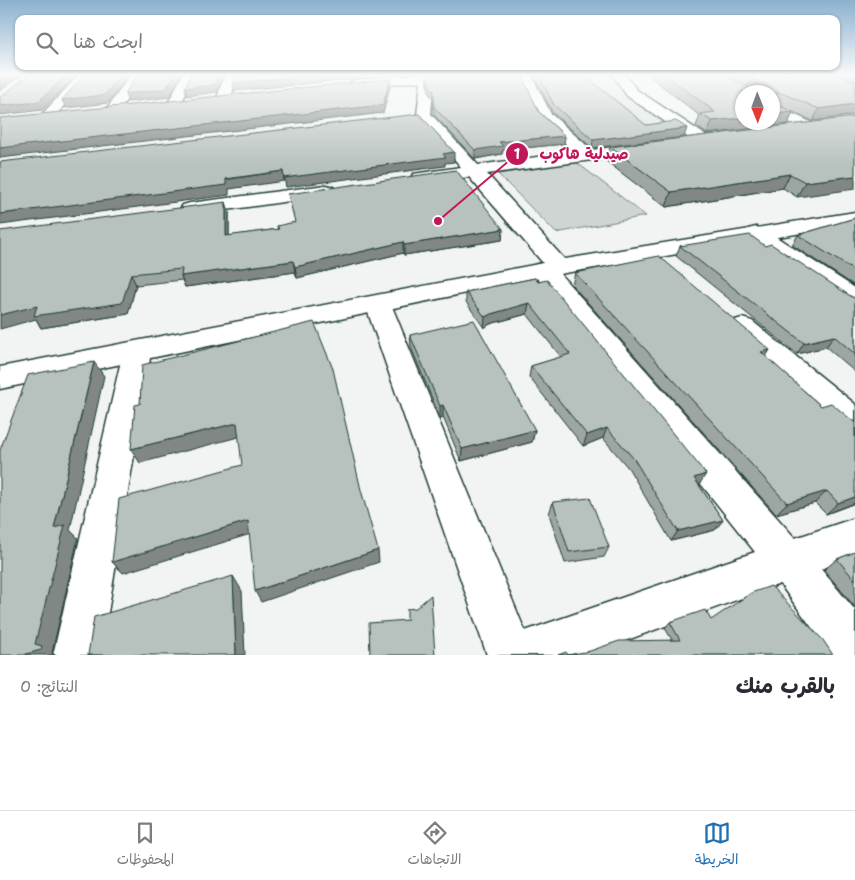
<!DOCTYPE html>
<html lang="ar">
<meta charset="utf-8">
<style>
:root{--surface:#fff;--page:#f2f2f3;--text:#2b2b33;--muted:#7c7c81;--line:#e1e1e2;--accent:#1f6fb2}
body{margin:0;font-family:"Shantell Sans","Playpen Sans Arabic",sans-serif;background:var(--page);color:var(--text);direction:rtl}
.compass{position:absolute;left:735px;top:85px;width:45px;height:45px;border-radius:50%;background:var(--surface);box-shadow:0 1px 4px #0004;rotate:179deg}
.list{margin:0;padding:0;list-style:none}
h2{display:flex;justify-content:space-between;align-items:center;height:65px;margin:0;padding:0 20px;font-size:21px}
h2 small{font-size:16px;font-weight:400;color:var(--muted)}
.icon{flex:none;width:28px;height:28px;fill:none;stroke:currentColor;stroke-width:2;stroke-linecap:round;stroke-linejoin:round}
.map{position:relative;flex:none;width:855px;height:655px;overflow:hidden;direction:ltr}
.search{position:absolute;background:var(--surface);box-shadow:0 1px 4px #0004;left:15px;right:15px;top:15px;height:55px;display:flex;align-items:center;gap:12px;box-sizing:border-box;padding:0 18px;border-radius:10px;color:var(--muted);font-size:19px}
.sheet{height:155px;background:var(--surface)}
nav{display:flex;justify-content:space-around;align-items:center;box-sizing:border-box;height:70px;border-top:1px solid var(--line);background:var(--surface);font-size:14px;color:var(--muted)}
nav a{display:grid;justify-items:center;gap:2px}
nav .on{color:var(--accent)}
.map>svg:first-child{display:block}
.built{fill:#e0e4e3}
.green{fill:#ced5d3;stroke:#768984}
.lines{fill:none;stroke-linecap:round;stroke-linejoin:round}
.minor-casing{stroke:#1f3d34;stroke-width:3}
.major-casing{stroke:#1f3d34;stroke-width:3}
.minor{fill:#fff;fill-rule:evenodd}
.major{fill:#fff;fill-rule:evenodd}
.wall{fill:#9da6a3;stroke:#1f3d34}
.shaded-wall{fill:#808784;stroke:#1f3d34}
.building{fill:#b7c1bd;stroke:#1f3d34}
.leader{fill:none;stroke:#c2185b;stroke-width:2}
.callout-dot{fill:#c2185b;stroke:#fff;stroke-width:2}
.mark-label{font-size:15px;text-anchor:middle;font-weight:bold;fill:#fff}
.callout-label{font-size:15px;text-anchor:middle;font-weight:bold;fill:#c2185b;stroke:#fff;stroke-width:4;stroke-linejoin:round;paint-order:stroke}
</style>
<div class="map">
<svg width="855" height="655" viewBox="0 0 855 655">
<rect width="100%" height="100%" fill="#f2f3f3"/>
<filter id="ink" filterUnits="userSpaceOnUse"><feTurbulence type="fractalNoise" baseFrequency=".02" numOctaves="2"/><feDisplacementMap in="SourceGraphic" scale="10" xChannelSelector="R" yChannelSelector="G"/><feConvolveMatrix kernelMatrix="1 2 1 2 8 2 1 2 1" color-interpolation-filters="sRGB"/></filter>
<g filter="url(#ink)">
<polygon class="built" points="534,74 608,74 625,93 658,119 678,130 667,134 555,110 536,84"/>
<polygon class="green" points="576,162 646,216 556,233 498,174"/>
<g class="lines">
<defs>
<g id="minor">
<polygon points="80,74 93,74 52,120 42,120 40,117 42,114"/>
<polygon points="131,74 143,74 118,113 108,113 106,110"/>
<polygon points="183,74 195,74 180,106 170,106 168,103"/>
<polygon points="225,74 237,74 231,98 224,102 217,98"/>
<polygon points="419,74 434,74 431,114 478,165 574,152 540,119 519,74 531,74 551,114 592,150 645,143 651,144 653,148 651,152 645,153 487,174 567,262 571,267 567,272 560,274 795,538 855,518 855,556 821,569 855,610 855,655 832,655 780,584 586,655 487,655 365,304 369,298 378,296 387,298 391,304 525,631 755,552 535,275 532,270 535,265 543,263 469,177 420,184 413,182 411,178 413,174 461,167 417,115 421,81 354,88 348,84 354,80"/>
<polygon points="612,74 624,74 637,90 710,138 712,141 710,144 698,144 627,96"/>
<polygon points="772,104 815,124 818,127 815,130 805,130 772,114"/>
<polygon points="326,185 333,187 336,191 333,195 190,215 183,213 180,209 183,205 190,203"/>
<polygon points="756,227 764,229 855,288 855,308 846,306 748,239 745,234 748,229"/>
<polygon points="742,318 752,321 855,404 855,436 843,432 732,333 728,327 732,321"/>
<polygon points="137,342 147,345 151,352 101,655 53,655 123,352 127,345"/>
</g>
<polygon id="major" points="855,212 855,224 559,274 0,389 0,367 559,260"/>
</defs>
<use href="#minor" class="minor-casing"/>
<use href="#major" class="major-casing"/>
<use href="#minor" class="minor"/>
<use href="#major" class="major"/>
</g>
<g class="wall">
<polygon points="533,74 544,74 544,76 646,125 684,137 592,148 553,113"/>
<polygon points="647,74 725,74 743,86 727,74 855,74 855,115 813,121 793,112 788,124 707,134 696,126 700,116"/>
<polygon points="427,76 539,112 565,136 564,144 503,150 502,154 475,159 434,115 434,98 430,95 427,83"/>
<polygon points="855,117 797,197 783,188 666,207 606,161 610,147"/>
<polygon points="229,212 229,236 278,229 277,226 503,229 502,240 404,255 403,253 297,278 295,272 185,287 182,280 136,285 128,314 41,328 36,319"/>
<polygon points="855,218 855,286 792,245 798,235"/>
<polygon points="680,246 765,246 852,297 855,298 855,372 826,347 797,354 676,256"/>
<polygon points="575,273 766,357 821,406 853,421 855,503 826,514 815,503 776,514 572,285"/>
<polygon points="535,278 699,485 723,520 715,530 671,541 629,469 603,438 583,446 529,377 531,366 561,357 527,314 490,324 484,328 466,302 466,292"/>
<polygon points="410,335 535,430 532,442 461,461 443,417 440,418 411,347"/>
<polygon points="553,502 609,547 604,557 565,563 549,514"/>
<polygon points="855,552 855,607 824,570 837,559"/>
<polygon points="711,620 833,655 568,655 672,640 665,628 670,622"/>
</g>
<g class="shaded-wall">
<polygon points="9,74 23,74 0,91 0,80"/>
<polygon points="68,74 78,74 42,110 0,115 0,106"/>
<polygon points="121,74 130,74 108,103 66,108 62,100"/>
<polygon points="175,74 182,74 169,97 128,102 125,94"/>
<polygon points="219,74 224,74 217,92 187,96 185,88"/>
<polygon points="326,74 394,74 394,75 234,91 233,83"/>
<polygon points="390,79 390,87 383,113 0,158 0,148"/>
<polygon points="855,104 855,115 813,121 819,109"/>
<polygon points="793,112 788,124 707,134 712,121 742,118 742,122 772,122 772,114"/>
<polygon points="687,128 684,137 592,148 593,140"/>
<polygon points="565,136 564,144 503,150 502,154 475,159 475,150 499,142"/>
<polygon points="454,152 454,162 445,163 445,166 286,187 284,178"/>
<polygon points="283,171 284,181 229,189 229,195 0,225 0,214"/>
<polygon points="790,174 783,188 666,207 671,192"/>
<polygon points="855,176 855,189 797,197 805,182"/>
<polygon points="226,202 229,212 229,247 226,236"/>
<polygon points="503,229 502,240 404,255 404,245"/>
<polygon points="403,242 403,253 297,278 295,267"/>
<polygon points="293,261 295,272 185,287 181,276"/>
<polygon points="131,274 136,285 128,314 41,328 36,319 0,329 0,315"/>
<polygon points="529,303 527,314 490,324 484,328 485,317 491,314"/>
<polygon points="834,336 826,347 797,354 804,343"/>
<polygon points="770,350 762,363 761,352"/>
<polygon points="94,362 104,376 70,530 78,538 52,653 55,655 26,655 54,528"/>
<polygon points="443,405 443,417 440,418 440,406"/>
<polygon points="237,423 242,436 140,463 131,449"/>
<polygon points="607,428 603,438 583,446 587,435"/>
<polygon points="535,430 532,442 461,461 462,449"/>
<polygon points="706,474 699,485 687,488 694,478"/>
<polygon points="827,491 815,503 776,514 787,503"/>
<polygon points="855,497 855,503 826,514 838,503"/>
<polygon points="723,520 715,530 671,541 678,531"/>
<polygon points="248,521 254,533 123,573 112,562"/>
<polygon points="378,550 379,562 261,602 255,591"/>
<polygon points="233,576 242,591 245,655 236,655"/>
</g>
<g class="building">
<polygon points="0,74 9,74 0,80"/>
<polygon points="30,74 68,74 38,102 0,106 0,97 2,96"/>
<polygon points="85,74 121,74 105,95 62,100"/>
<polygon points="138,74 175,74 166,89 125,94"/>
<polygon points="191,74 219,74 215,85 185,88"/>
<polygon points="235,74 326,74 233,83"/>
<polygon points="430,74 521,74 539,112 565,136 499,142 503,146 475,150 434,107 434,91 430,87 427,76"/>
<polygon points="538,74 544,74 543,76 584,75 646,125 676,121 687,128 593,140 554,105"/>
<polygon points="664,74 725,74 742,85 748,86 748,83 756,81 747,74 838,74 855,82 855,104 819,109 777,91 776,104 793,112 772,114 772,92 742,92 742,118 712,121 700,114 715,112"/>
<polygon points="390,79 383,105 0,148 0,118"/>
<polygon points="419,114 454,152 443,154 446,157 284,178 283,171 226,179 226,185 0,214 0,162"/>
<polygon points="855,117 855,176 805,182 790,174 671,192 610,147"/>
<polygon points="456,170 503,229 404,245 403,242 295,267 293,261 181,276 182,269 131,274 122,303 34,316 37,306 0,315 0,231 226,202 226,236 279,229 277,226 295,222 288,194"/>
<polygon points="855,218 855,271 798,235"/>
<polygon points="750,235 765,246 771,244 852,297 855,298 855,354 834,336 804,343 680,246"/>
<polygon points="659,256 770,350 761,352 821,406 831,403 853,421 855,422 855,497 838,503 827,491 787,503 575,273"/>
<polygon points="535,278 538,282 547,280 706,474 694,478 723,520 678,531 634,459 607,428 587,435 531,366 570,354 529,303 491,314 485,317 466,292"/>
<polygon points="474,320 535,430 462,449 443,405 440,406 410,335"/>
<polygon points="314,322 333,369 361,490 378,550 255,591 248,521 112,562 119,499 242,465 237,423 131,449 135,405 140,404 142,365"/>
<polygon points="94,362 54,528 65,525 35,644 42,646 41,650 26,654 26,655 0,655 0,450 28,375"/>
<polygon points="590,498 609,547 569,552 553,502"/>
<polygon points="855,552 855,580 837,559"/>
<polygon points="233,576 236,655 88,655 94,617"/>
<polygon points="771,586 823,640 833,655 558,655 566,652 568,655 590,651 619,641 680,640 670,622 705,610 711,620 751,593"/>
<polygon points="431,595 435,655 370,655 369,623 407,620 407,609 416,608"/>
</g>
</g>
<linearGradient id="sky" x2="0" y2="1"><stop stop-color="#8bb1cf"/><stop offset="0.45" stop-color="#f9fafa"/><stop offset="1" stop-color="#f9fafa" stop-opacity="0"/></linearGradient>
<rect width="855" height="166" fill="url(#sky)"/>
<path class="leader" d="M438 221L517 154"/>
<g class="callout-dot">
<circle cx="438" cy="221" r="5"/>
<circle cx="517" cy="154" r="12"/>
</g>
<g class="mark-label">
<text x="517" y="159">1</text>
</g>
<g class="callout-label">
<text x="584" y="159">صيدلية هاكوب</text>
</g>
</svg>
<svg class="compass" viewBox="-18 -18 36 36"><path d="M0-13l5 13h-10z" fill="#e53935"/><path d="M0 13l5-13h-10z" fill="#7c7c81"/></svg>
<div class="search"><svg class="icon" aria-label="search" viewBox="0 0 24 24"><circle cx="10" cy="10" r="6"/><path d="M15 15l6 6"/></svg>ابحث هنا</div>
</div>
<section class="sheet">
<h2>بالقرب منك<small>النتائج: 0</small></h2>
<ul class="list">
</ul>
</section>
<nav>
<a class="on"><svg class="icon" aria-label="map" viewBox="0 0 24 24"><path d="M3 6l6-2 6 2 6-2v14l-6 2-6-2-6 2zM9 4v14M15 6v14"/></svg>الخريطة</a>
<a><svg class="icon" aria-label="directions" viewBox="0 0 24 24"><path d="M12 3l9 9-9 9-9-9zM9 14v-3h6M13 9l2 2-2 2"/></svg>الاتجاهات</a>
<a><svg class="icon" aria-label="saved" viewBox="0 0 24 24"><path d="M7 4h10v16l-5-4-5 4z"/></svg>المحفوظات</a>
</nav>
